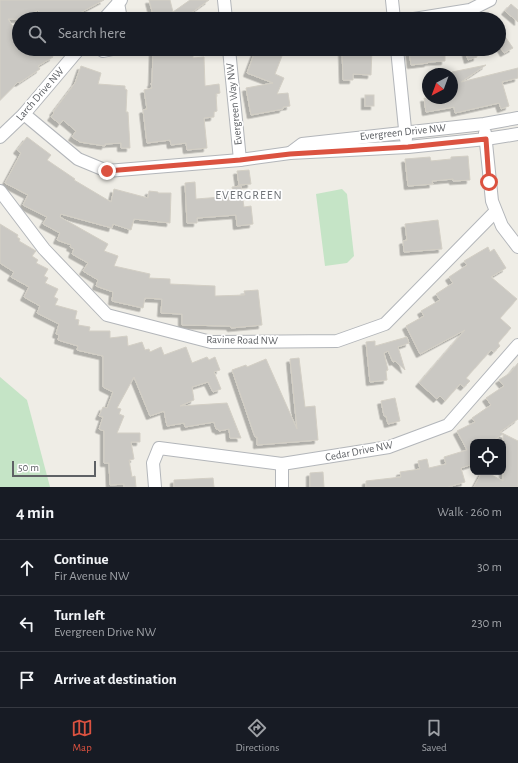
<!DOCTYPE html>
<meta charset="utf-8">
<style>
:root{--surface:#171b24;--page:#242831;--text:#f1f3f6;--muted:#9ea1a6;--line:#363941;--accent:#db5240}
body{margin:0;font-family:"Alegreya Sans",sans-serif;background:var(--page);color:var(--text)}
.controls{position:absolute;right:12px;bottom:12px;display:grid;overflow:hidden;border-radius:8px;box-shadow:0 2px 6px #0003}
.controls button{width:36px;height:36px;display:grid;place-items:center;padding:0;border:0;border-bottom:1px solid var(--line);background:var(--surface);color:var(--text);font:20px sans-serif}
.compass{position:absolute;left:422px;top:68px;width:36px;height:36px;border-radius:50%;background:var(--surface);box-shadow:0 2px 6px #0003;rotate:221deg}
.scale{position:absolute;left:12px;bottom:10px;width:84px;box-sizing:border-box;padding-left:4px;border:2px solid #5e6165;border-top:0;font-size:11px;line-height:14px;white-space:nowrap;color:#5e6165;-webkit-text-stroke:3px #fff;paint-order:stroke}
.stop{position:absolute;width:12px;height:12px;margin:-9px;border:3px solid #db5240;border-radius:50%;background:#fff}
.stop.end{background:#db5240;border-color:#fff;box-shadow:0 1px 4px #0008}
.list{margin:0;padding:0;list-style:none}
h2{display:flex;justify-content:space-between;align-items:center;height:52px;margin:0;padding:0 16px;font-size:17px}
h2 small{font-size:13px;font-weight:400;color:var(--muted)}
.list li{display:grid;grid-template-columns:26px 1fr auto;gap:12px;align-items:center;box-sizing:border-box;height:56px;padding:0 16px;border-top:1px solid var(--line)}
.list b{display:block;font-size:15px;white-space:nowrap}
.list p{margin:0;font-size:13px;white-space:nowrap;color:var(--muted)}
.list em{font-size:13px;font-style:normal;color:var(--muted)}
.icon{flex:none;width:22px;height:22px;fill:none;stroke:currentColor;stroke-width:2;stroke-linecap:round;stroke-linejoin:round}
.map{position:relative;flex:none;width:518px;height:487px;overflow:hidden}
.search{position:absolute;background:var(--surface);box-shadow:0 2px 6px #0003;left:12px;right:12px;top:12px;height:44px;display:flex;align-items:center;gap:10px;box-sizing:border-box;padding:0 14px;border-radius:22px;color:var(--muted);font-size:15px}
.sheet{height:220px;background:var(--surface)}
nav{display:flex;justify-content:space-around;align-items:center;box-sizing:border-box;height:56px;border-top:1px solid var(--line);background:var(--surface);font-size:11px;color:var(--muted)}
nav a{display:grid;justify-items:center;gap:2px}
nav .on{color:var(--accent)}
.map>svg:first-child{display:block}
.green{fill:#c5e4c6}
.building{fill:#cac8c3;stroke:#d3cfc5;filter:url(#shadow)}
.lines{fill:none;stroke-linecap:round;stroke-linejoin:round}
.minor-casing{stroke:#b3b6ba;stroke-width:14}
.minor{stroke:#fff;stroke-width:12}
.route{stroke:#db5240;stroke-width:5}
.labels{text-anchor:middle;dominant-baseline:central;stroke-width:3.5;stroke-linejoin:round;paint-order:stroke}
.street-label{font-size:11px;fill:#5e6165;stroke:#fff}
.neighbourhood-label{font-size:12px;letter-spacing:1px;fill:#6f7377;stroke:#fff}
</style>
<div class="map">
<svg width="518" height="487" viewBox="0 0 518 487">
<defs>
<filter id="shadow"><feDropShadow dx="-3.5" dy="3.5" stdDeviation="0" flood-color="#0004"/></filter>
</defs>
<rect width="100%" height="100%" fill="#efede6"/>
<g class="green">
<polygon points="342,189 347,194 354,256 347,263 325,266 316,194"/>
<polygon points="0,377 27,400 50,487 0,487"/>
</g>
<g class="building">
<polygon points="0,0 104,0 78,14 81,19 44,19 38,10 22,19 8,19 19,36 19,49 49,49 53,57 38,66 40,69 19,83 18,82 0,100"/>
<polygon points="149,0 170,0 173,12 190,0 209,0 191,13 196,19 154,19"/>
<polygon points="511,4 518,10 518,22 505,11"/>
<polygon points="499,28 513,48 504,53 499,45"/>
<polygon points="156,49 193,49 193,58 204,57 205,86 219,84 220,93 216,94 217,111 214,112 214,117 204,118 207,148 187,150 186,143 171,145 170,140 147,143 143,110 147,109 144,90 152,88 151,83 152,83 153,52 156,52"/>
<polygon points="256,49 263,49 282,56 275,74 284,78 277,94 288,93 290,106 283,107 283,109 251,115 246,88 273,83 247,73"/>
<polygon points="342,49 372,49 371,75 353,74 353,80 343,80"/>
<polygon points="409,49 445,49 445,61 428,62 428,63 411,65"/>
<polygon points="465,49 475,49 477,57 468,60"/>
<polygon points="486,65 461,82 518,68 518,78 502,82 509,106 501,109 499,103 455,113 454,107 426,112 424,98 452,98 452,72"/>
<polygon points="81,66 101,73 98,84 125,86 125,89 127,90 126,112 128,112 130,148 121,148 121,143 105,144 105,146 80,142 72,137 76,131 63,120 60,124 51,117 54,113 53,112 75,83"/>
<rect x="365" y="95" width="9" height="11"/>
<polygon points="27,137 51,155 47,160 75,179 74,180 111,202 114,189 148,198 149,191 158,192 158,193 171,193 170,223 134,219 131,230 113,224 112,228 61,214 60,217 108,244 104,251 118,256 114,266 150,274 149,278 170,279 170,284 215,286 215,296 245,295 244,291 258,290 262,325 231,328 230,326 182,325 182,314 161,313 162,299 145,298 143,308 112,301 113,292 96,286 98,280 83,271 88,263 72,254 74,249 70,247 71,245 57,240 60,233 43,224 47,217 23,205 28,195 5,183 21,153 17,150"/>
<polygon points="468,156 470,180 453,181 453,179 432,181 433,184 408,186 405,159 430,157 431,161 451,159 451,157"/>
<polygon points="249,170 251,184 239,185 237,171"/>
<polygon points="195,182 196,199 234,196 232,187 241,186 244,207 251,206 253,224 237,226 236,215 197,218 197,223 187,223 185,183"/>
<polygon points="438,220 442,249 404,252 403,241 407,240 405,224"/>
<polygon points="0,224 18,235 17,237 20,239 19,241 36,251 32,256 38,260 36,263 48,269 44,276 48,278 45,283 58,289 54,297 58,299 55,305 77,311 75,319 79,320 78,325 90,327 89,331 110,331 110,338 127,336 128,346 142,342 145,350 149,349 150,352 161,347 164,355 186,347 192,363 207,357 209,360 215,357 220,370 214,372 221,389 213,392 208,382 192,387 194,400 180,406 227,403 241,438 230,438 229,429 219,431 218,429 216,429 214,422 185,427 184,423 167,426 164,411 150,416 134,377 117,408 121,409 119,414 124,416 117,433 140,433 140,442 131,442 134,459 129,460 132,477 135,476 136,487 124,487 124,484 110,485 109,463 104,463 104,431 99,429 103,417 99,416 103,407 107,408 113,392 103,387 103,356 77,350 78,346 58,340 59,335 56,334 59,324 37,313 40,306 24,297 29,287 11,277 14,272 0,263"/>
<polygon points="488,247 490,252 494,249 506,268 491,277 517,299 500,318 511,328 498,343 500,346 494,352 491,350 466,378 470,381 464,387 460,384 445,401 440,396 437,399 419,383 465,330 420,354 406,326 424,316 421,311 440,300 436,294 453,283 449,277 467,265 464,261"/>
<polygon points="407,337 409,343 398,347 405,370 395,361 393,362 388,351 384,353 388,370 386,371 387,380 370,382 366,342 375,341 375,346"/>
<polygon points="299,358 305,407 315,406 318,440 257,445 257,437 255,437 232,370 246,365 247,367 266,359 297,429 290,359"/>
<polygon points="518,363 518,419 500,432 518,441 518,487 474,487 482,472 486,472 503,481 503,434 491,442 473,442 473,464 461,468 465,482 448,487 366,487 366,481 401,477 400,472 420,469 418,461 427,459 429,468 446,464 444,457 467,450 457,431 475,422 472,418 491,405 486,398 504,386 499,380 510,373"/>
<polygon points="395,398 400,421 388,424 386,416 384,416 381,401"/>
<polygon points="323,472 324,487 310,487 310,473"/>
<polygon points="213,478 214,487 174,487 174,480"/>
</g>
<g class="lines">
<defs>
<g id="minor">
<polyline points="224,0 226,19"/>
<polyline points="392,0 394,19"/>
<polyline points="118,3 121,19"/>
<polyline points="104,19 121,0"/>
<polyline points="414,19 470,10 490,0"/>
<polyline points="100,49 103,51 113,49"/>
<polyline points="229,49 240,160"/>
<polyline points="397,49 406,139"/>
<polyline points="24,114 78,159 107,171 240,160 290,153 408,147 486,139 518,134"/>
<polyline points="485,133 492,201 502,226 518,247"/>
<polyline points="0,137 24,114 79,49"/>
<polyline points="290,153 302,144 484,124 518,118"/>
<polyline points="0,191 44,249 107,315 211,342 337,341 385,324 495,212"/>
<polyline points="155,487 153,463 159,448 282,464 389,447 448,425 518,345"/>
<polyline points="282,487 282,464"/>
</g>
</defs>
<use href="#minor" class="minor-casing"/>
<use href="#minor" class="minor"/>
</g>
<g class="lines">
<polyline class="route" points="107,171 240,160 290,154 408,147 486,139 489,182"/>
</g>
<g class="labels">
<g class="street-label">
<text transform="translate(40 94) rotate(-49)">Larch Drive NW</text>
<text transform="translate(234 104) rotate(-96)">Evergreen Way NW</text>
<text transform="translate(403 132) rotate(-6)">Evergreen Drive NW</text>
<text transform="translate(242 340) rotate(1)">Ravine Road NW</text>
<text transform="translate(359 451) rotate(-11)">Cedar Drive NW</text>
</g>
<g class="neighbourhood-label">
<text x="249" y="195">EVERGREEN</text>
</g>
</g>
</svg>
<div class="controls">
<button><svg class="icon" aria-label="locate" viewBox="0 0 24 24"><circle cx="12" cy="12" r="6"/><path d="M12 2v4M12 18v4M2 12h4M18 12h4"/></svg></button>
</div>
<svg class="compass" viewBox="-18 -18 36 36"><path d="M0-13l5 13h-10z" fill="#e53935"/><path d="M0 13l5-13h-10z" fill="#9ea1a6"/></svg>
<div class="scale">50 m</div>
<div class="stop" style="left:489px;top:182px"></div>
<div class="stop end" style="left:107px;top:171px"></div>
<div class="search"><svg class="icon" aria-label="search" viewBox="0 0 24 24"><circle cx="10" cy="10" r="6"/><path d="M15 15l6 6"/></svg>Search here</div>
</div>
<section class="sheet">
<h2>4 min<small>Walk · 260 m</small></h2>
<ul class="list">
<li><svg class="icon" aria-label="ahead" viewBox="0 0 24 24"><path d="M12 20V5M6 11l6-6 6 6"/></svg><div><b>Continue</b><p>Fir Avenue NW</p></div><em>30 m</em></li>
<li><svg class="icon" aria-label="left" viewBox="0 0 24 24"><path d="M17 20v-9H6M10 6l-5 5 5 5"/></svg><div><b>Turn left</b><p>Evergreen Drive NW</p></div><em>230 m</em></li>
<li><svg class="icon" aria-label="arrive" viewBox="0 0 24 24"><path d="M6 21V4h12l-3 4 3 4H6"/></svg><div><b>Arrive at destination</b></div></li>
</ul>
</section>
<nav>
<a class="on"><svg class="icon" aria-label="map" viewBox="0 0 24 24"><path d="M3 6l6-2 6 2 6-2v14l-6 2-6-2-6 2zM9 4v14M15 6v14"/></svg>Map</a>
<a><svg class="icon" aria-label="directions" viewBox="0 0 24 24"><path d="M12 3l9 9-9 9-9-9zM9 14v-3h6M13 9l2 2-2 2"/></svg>Directions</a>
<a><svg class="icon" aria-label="saved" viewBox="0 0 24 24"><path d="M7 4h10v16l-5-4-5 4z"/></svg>Saved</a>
</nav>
